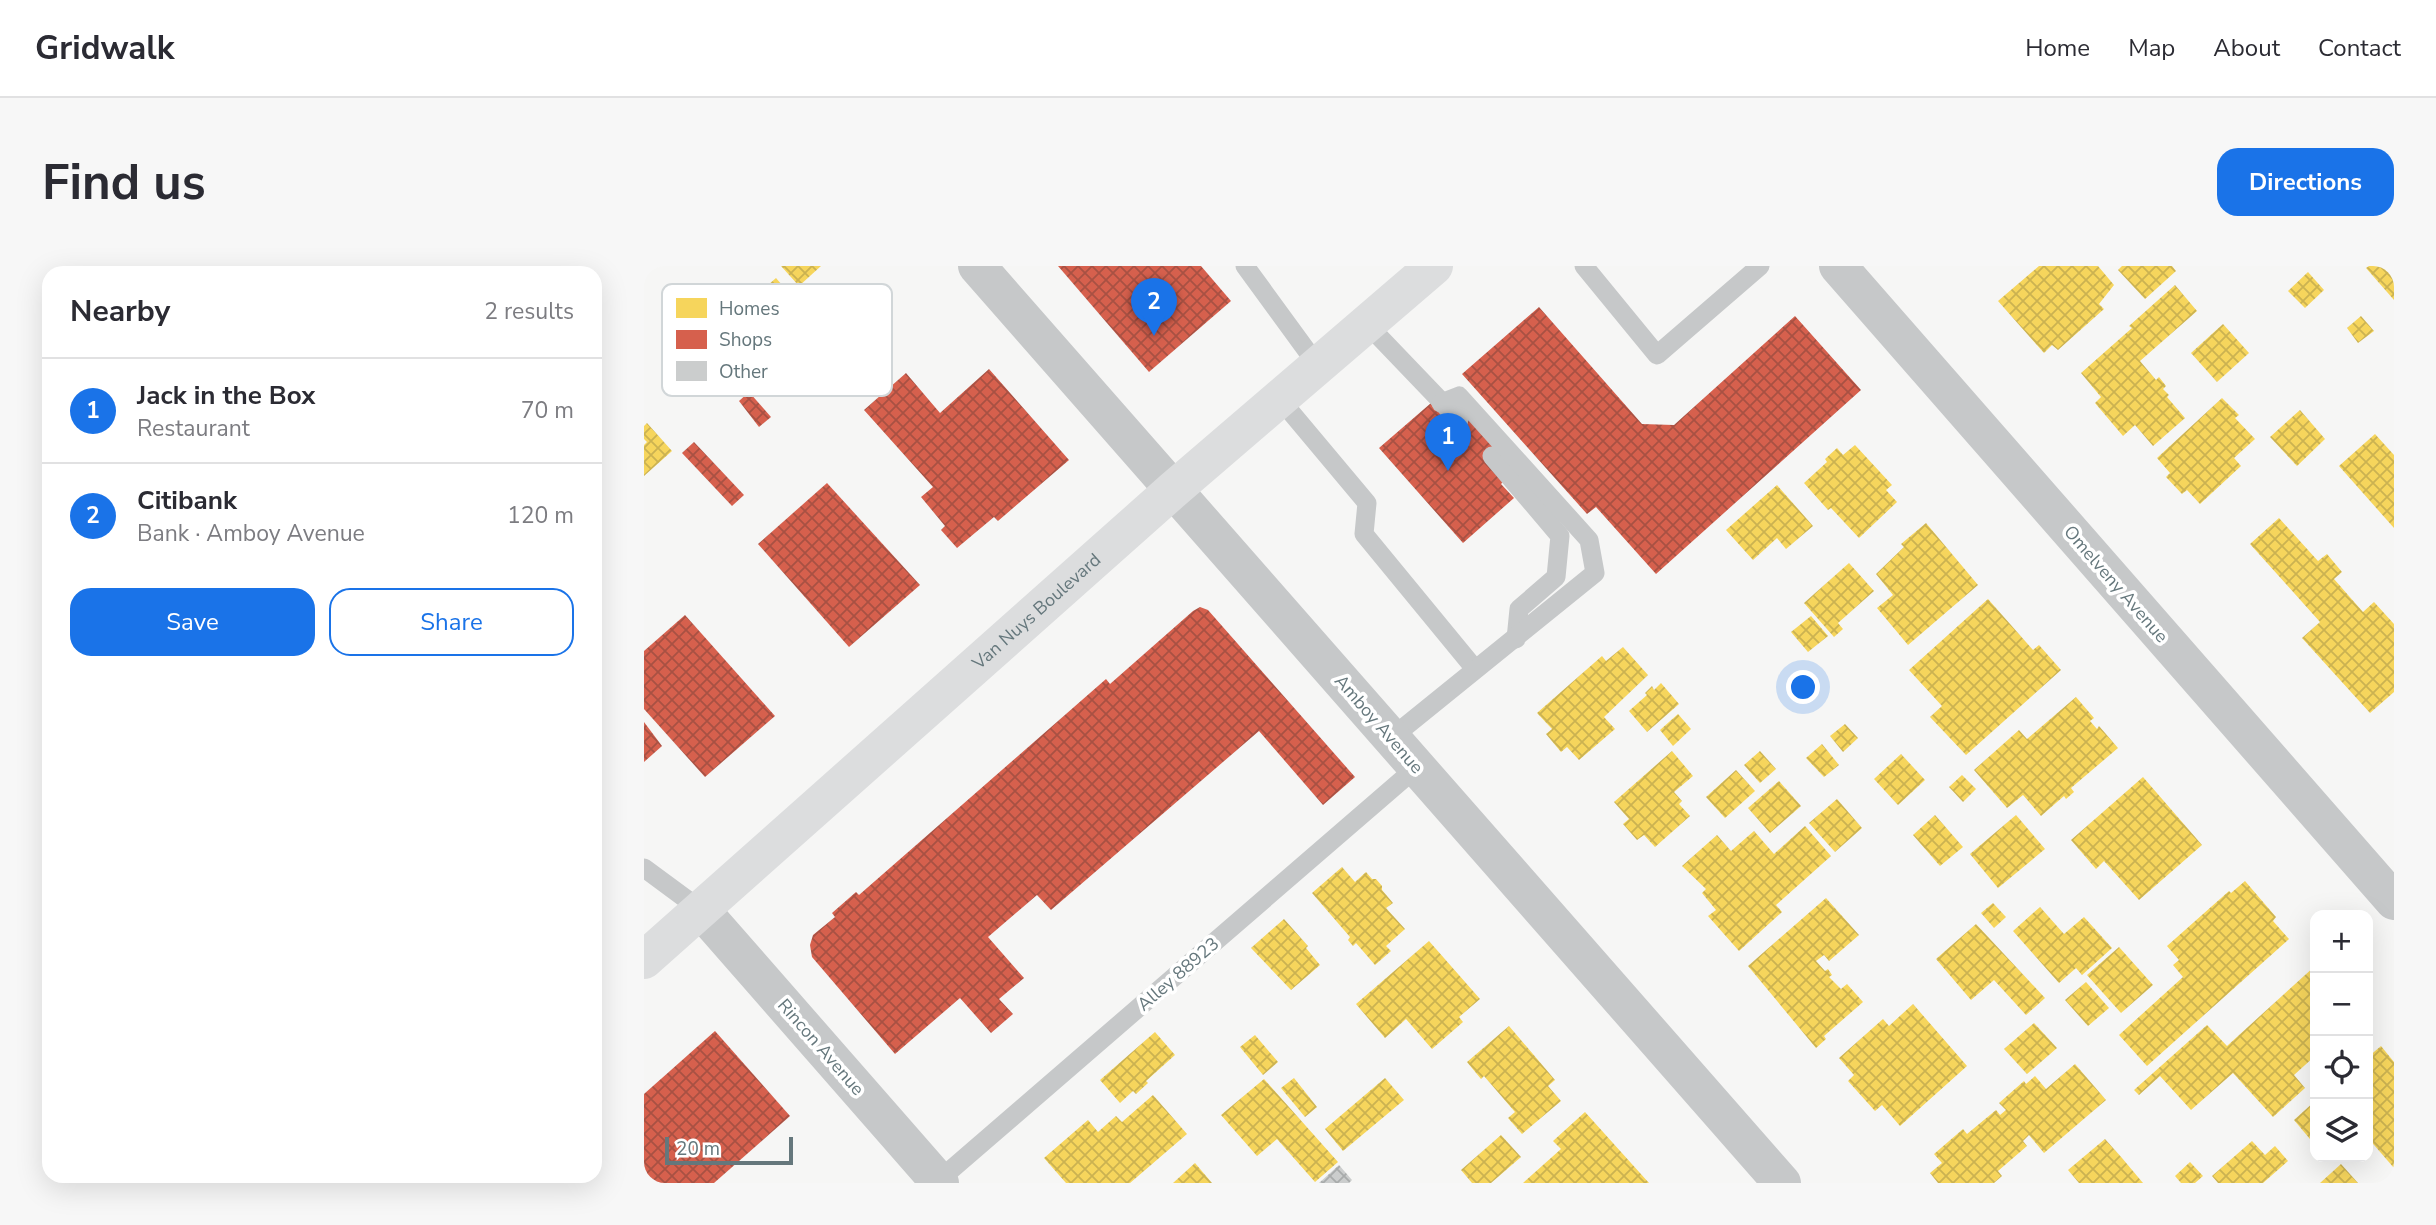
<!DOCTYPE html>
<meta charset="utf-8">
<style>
:root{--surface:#fff;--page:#f7f7f7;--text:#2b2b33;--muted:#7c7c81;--line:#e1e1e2;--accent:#1a73e8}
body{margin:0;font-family:"Nunito Sans",sans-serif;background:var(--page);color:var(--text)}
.controls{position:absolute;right:21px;bottom:21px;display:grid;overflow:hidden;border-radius:14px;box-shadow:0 7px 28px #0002}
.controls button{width:63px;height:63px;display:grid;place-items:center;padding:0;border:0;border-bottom:2px solid var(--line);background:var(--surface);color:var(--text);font:35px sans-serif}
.scale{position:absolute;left:21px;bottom:18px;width:128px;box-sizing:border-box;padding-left:7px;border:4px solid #65777c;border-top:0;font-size:19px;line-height:24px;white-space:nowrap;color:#65777c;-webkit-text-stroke:5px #fff;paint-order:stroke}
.you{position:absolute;left:1160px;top:422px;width:24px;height:24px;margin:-18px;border:5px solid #fff;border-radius:50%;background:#1a73e8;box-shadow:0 0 0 10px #1a73e833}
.badge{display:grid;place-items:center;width:46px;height:46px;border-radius:50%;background:var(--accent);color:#fff;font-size:23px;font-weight:700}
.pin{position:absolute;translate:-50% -58px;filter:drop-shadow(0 2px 4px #0008)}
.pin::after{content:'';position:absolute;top:37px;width:24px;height:21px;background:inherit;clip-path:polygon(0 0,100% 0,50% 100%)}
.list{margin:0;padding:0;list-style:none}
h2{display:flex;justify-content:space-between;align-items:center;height:91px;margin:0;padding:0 28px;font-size:30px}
h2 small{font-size:23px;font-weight:400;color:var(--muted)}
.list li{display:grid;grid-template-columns:46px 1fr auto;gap:21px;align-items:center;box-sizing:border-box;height:105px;padding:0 28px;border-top:2px solid var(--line)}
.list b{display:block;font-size:26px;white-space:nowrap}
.list p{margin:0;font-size:23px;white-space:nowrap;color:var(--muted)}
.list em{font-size:23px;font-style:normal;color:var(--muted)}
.actions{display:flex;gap:14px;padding:21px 28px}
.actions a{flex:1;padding:16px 0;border:2px solid var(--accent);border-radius:21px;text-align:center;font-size:24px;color:var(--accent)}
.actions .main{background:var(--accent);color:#fff}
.icon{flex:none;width:38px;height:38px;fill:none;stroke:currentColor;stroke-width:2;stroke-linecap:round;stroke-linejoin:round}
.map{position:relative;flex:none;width:1750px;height:917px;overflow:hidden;border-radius:21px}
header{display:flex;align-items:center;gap:42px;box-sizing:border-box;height:98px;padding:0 35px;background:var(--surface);border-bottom:2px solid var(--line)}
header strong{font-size:33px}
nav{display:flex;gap:38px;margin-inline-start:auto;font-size:24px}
.intro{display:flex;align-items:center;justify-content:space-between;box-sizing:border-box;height:168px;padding:0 42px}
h1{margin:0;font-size:49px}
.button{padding:18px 32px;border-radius:21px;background:var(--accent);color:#fff;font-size:24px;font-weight:700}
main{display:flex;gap:42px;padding:0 42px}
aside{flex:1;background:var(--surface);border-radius:21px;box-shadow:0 7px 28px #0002}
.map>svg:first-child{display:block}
.homes{fill:url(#homes-cross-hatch)}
.shops{fill:url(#shops-cross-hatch)}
.building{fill:url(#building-cross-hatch)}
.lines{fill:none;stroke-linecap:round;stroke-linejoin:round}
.service{stroke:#c6c8c9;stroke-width:19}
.minor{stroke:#c6c8c9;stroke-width:38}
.primary{stroke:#dcddde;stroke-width:38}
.labels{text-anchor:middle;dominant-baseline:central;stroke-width:7;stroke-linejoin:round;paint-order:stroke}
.street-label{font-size:18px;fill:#65777c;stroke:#fff}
.key{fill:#fff;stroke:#d1d6d8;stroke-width:2}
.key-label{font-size:19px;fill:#65777c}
</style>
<header>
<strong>Gridwalk</strong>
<nav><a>Home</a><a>Map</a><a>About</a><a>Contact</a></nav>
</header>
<div class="intro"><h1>Find us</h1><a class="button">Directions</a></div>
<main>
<aside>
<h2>Nearby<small>2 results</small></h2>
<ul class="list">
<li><span class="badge">1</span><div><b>Jack in the Box</b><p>Restaurant</p></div><em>70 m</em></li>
<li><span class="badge">2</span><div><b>Citibank</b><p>Bank · Amboy Avenue</p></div><em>120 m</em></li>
</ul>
<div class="actions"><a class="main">Save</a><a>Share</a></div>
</aside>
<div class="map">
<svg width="1750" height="917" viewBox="0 0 1750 917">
<defs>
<pattern id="homes-cross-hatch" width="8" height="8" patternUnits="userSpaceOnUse" patternTransform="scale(1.75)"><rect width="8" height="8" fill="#f6d55c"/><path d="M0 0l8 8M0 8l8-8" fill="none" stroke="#cbb251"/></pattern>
<pattern id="shops-cross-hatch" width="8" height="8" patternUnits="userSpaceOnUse" patternTransform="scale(1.75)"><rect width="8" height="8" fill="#d6604d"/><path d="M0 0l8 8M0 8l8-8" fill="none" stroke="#a85143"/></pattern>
<pattern id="building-cross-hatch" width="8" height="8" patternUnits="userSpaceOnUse" patternTransform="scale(1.75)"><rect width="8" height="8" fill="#cbcdcd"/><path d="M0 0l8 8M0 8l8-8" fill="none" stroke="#a8abab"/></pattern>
</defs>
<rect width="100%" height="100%" fill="#f6f6f5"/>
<g class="homes">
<polygon points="137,0 177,0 155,20"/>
<polygon points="1395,0 1454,0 1470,19 1455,38 1460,43 1414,84 1408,79 1400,87 1354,35"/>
<polygon points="1478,0 1528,0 1532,5 1501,33 1474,4"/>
<polygon points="1725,0 1750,0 1750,34 1722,2"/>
<polygon points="1664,6 1680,24 1661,42 1644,25"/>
<polygon points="132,12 162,47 129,76 99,41"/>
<polygon points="1531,19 1553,45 1496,95 1512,114 1515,111 1522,120 1519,123 1525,129 1523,131 1541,152 1509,180 1491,159 1479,170 1451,137 1457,131 1437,107 1488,62 1485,60"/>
<polygon points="1717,50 1730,65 1714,77 1703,62"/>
<polygon points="1579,58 1605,87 1573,116 1547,87"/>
<polygon points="1578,132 1595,149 1591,152 1611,173 1590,192 1597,200 1556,238 1543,224 1538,228 1522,211 1526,207 1513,192"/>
<polygon points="1656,144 1681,173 1653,200 1626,171"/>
<polygon points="3,157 28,185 0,210 0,179 3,176 0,173 0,160"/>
<polygon points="1731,168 1750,189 1750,262 1695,200"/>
<polygon points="1211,179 1248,219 1242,224 1253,236 1215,272 1187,242 1184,244 1160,217 1183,196 1181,193 1193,182 1199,189"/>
<polygon points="1133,219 1169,260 1142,283 1133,272 1109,294 1082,264"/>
<polygon points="1635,252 1674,295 1683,288 1698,306 1690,313 1719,346 1730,336 1750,358 1750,426 1726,447 1658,372 1676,356 1606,278"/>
<polygon points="1282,257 1334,319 1264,379 1233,342 1249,329 1232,308 1260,281 1257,278"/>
<polygon points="1205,297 1230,325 1194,357 1199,363 1190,371 1160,337"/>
<polygon points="1344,333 1389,384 1395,379 1417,404 1322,489 1286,451 1298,440 1265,404"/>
<polygon points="1167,350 1184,370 1164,386 1147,366"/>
<polygon points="979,381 1004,409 960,451 971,463 935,494 923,481 917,486 902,468 908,463 893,447 958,390 962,395"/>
<polygon points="1017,417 1035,438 1003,466 985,445 1003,429 1001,427 1008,420 1010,424"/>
<polygon points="1432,431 1450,452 1446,455 1453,463 1455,460 1474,482 1427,522 1430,526 1422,533 1420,530 1397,550 1379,529 1363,542 1330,504 1375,464 1383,473"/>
<polygon points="1034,448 1047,463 1029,480 1016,464"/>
<polygon points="1201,458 1214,472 1199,486 1186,470"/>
<polygon points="1178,478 1195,499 1180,511 1162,492"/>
<polygon points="1028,485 1049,510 1030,526 1038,535 1035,538 1046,550 1011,581 1000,569 993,574 979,558 985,553 970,536"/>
<polygon points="1116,485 1132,503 1116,517 1100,499"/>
<polygon points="1257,488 1281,514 1254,539 1230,513"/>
<polygon points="1092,504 1111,525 1081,552 1062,531"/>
<polygon points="1318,509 1332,523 1319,536 1305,521"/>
<polygon points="1499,511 1558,579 1495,634 1460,595 1452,603 1427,574"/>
<polygon points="1135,515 1157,540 1126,567 1104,542"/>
<polygon points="1193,533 1218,562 1191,586 1165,557"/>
<polygon points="1291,549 1319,581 1296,600 1269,569"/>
<polygon points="1372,549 1401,583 1354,622 1326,588"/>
<polygon points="1161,560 1187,590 1132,639 1138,646 1095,685 1064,650 1072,644 1058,627 1062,623 1038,600 1073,569 1087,585 1110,565 1130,588"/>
<polygon points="698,601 711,616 722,606 728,613 732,613 738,620 738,624 749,637 742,642 761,663 742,680 747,685 731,699 712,677 709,680 704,674 706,671 668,627"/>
<polygon points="1601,615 1632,651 1629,655 1645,673 1503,800 1475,769 1539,711 1529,699 1535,694 1523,680 1585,625 1587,627"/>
<polygon points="1182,632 1215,669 1185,695 1180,689 1172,695 1181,705 1184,703 1188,709 1185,711 1197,723 1203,718 1219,736 1180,770 1182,773 1172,782 1104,700"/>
<polygon points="1349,637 1362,651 1350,662 1337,647"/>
<polygon points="1396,641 1420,668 1440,651 1468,682 1438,709 1432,702 1415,717 1369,665"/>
<polygon points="640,653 664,680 662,682 676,699 647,724 607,682"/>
<polygon points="1332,658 1401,732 1382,749 1350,714 1327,734 1292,693"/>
<polygon points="785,675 836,733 815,751 819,756 788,783 762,753 741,772 712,738"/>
<polygon points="1475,681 1509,719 1477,747 1443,709"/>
<polygon points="1671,700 1671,790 1650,809 1661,822 1629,851 1589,807 1547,844 1516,810 1495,829 1490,824 1563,759 1583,780"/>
<polygon points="1442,716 1465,742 1444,760 1421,734"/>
<polygon points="1269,738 1323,800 1256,860 1238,839 1231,845 1204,815 1210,809 1195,792 1239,753 1245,760"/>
<polygon points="1390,757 1413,782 1383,808 1360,783"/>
<polygon points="865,760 911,814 904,820 917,835 878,868 864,852 871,846 840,810 837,813 823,796"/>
<polygon points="511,766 531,789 502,815 504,817 492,828 489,825 476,837 456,814"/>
<polygon points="611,769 634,796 619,809 596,781"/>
<polygon points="1737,780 1750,796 1750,902 1724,872 1724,791"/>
<polygon points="1431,798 1462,834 1400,887 1385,869 1379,875 1383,880 1354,905 1358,910 1350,917 1294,917 1286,907 1298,897 1290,888 1319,863 1323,868 1352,844 1356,849 1362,844 1355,837 1380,815 1382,818 1391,810 1402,823"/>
<polygon points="650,812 673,841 661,851 637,822"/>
<polygon points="741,812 760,834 699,885 681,863"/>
<polygon points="620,813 694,896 671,916 633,873 613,890 577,849"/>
<polygon points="509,829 543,868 486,917 422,917 400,892 444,854 454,866 472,850 478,856"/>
<polygon points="1671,835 1671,879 1650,854"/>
<polygon points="941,846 1005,917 879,917 917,883 909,875"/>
<polygon points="857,869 877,891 847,917 828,917 817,904"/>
<polygon points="1461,873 1478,892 1499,917 1435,917 1424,904"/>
<polygon points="1608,875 1621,889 1631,880 1644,895 1619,917 1574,917 1568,910"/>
<polygon points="1546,896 1559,910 1551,917 1537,917 1531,910"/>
<polygon points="551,897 568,917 529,917"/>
<polygon points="1697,898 1714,917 1676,917"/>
</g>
<g class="shops">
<polygon points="414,0 557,0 587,35 505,106"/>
<polygon points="895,41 998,158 1030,159 1151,50 1217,124 1012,308 952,241 943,248 818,108"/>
<polygon points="345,103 425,194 354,255 350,251 313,282 297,264 301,260 277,231 289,221 220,144 262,107 296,147"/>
<polygon points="105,126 127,151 115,161 95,135"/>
<polygon points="787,137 807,161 823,147 856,184 861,214 857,218 870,232 819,277 735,182"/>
<polygon points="50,176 100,229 88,240 38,187"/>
<polygon points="183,217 276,319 205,381 114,278"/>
<polygon points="556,341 564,344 711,511 679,539 615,465 407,644 393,629 344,671 380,712 355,733 369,748 347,767 316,732 251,788 168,691 166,679 169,669 191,651 188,647 212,626 215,629 462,413 466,418 549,345"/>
<polygon points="41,349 131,450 61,511 0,443 0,385"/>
<polygon points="0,456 18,480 0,496"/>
<polygon points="71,765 146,850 70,917 0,917 0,828"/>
</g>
<polygon class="building" points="695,899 708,914 705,917 675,917"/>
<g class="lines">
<g class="service">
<polyline points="601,0 674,100"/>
<polyline points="940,0 1013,89 1116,0"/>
<polyline points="723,58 815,154"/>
<polyline points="635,132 723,237 720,268 831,403"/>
<polyline points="848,190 916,270 912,311 875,343 872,373"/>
<polyline points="747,472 951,307 945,274 815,130 797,137"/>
<polyline points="0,602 57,644"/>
<polyline points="294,915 773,501"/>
</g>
<g class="minor">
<polyline points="333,0 1138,917"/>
<polyline points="1194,0 1750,635"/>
<polyline points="57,644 296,917"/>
</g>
<path class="primary" id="s1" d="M0 694 529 224 790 0"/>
</g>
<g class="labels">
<g class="street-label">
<text transform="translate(1472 318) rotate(49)">Omelveny Avenue</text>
<text stroke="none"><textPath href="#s1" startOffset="525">Van Nuys Boulevard</textPath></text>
<text transform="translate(735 458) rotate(49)">Amboy Avenue</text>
<text transform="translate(534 708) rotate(-41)">Alley 88923</text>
<text transform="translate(177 781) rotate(49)">Rincon Avenue</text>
</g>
</g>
<rect x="18" y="18" width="230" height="112" rx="10" class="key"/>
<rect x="32" y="32" width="31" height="20" fill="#f6d55c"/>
<rect x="32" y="64" width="31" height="19" fill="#d6604d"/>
<rect x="32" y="95" width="31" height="20" fill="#cbcdcd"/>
<g class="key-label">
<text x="75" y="49">Homes</text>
<text x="75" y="80">Shops</text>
<text x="75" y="112">Other</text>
</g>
</svg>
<div class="controls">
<button>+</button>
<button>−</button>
<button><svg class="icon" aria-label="locate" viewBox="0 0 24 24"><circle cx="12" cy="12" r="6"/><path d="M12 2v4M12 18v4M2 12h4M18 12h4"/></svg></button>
<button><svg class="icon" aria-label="layers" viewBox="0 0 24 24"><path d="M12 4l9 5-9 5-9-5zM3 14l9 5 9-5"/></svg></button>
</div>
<div class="scale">20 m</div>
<div class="you"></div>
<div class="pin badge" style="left:804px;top:205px">1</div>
<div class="pin badge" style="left:510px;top:70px">2</div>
</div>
</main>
